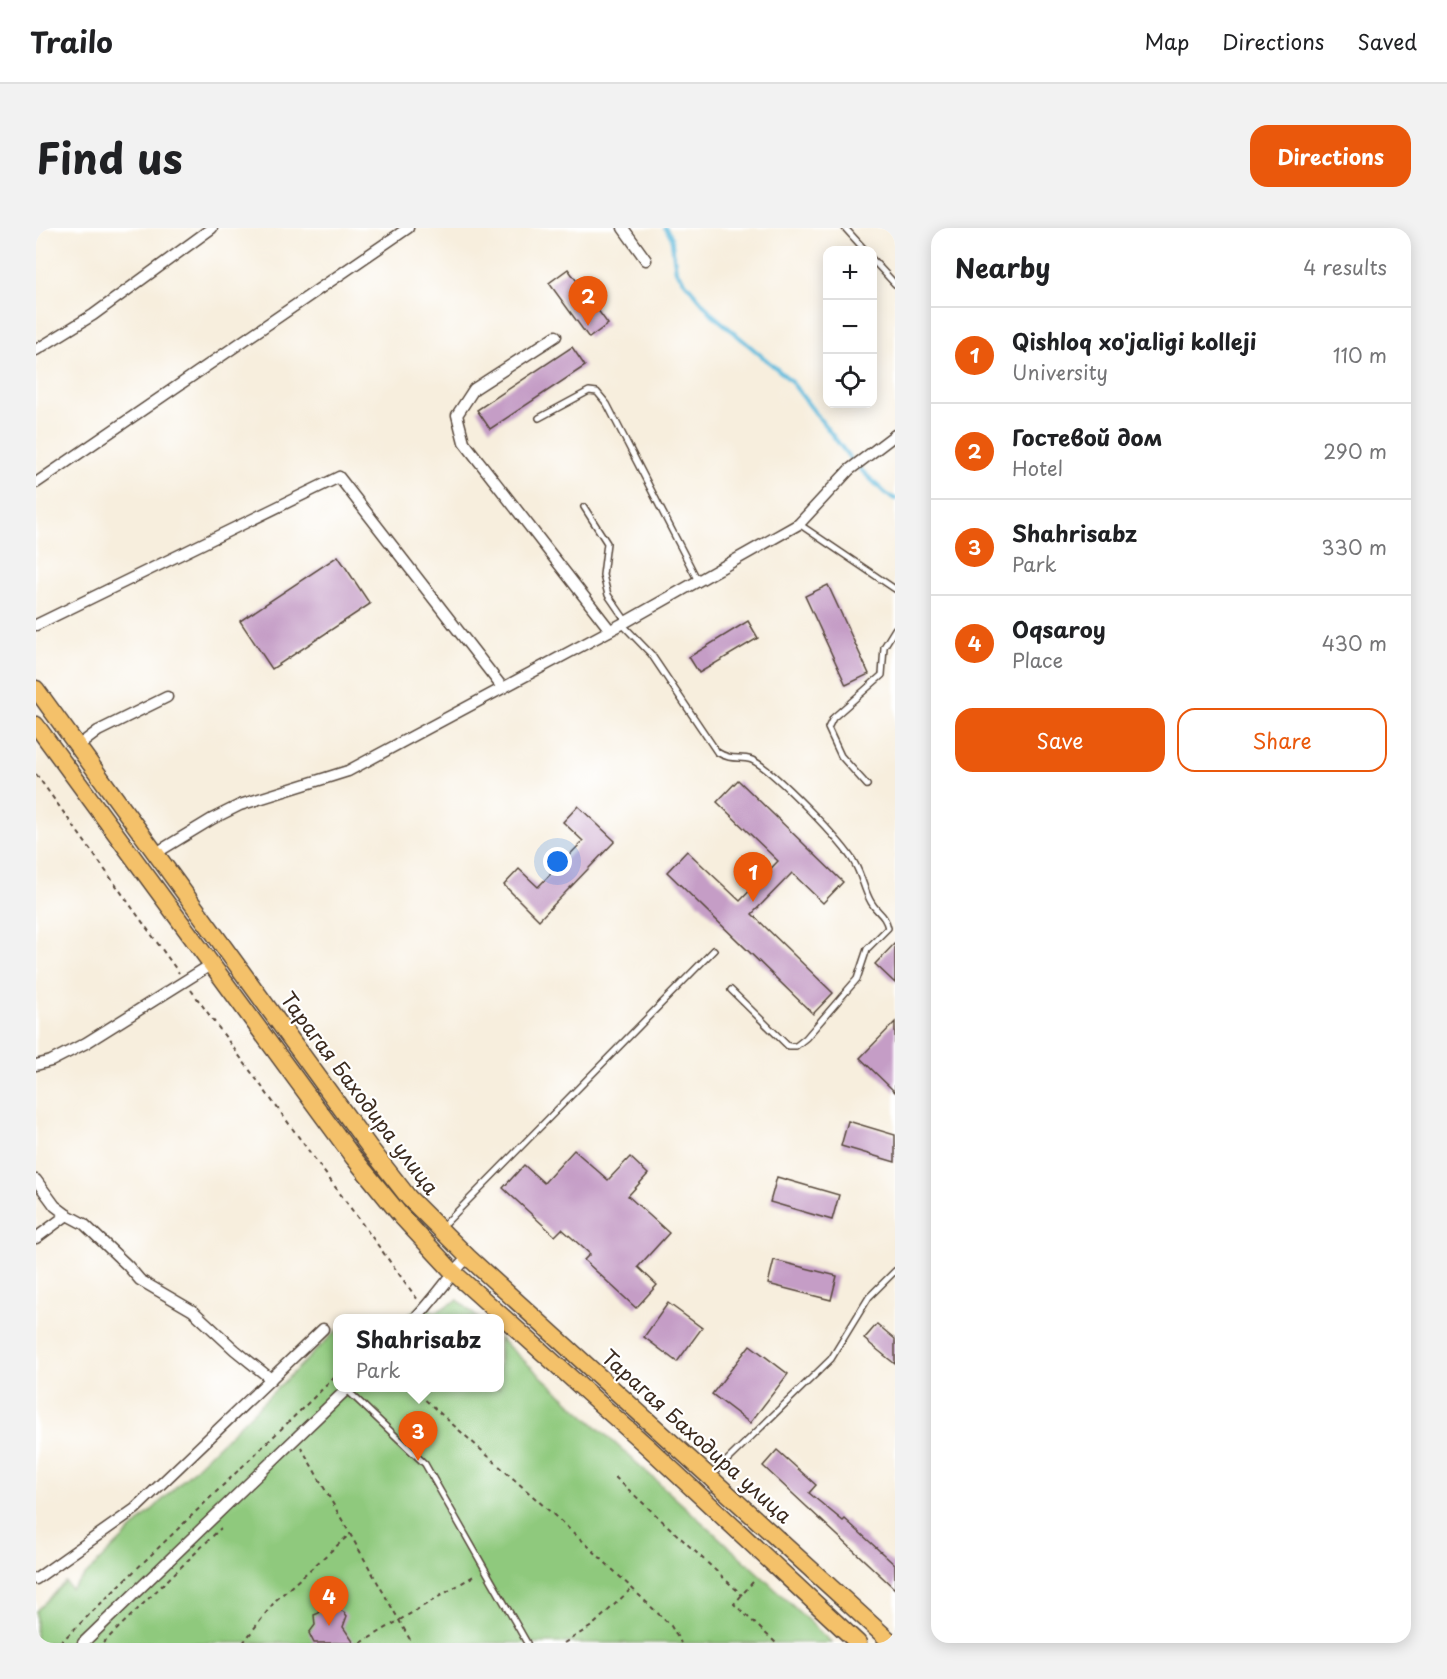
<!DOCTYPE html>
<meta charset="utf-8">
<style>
:root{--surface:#fff;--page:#f2f2f2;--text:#202124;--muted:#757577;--line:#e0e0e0;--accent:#ea580c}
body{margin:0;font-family:"Playpen Sans",sans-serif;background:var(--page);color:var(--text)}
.controls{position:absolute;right:18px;top:18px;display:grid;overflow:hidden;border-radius:12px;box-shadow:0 3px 15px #0003}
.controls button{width:54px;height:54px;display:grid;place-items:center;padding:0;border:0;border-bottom:2px solid var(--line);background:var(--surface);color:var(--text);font:30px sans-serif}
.you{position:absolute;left:522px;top:634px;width:21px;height:21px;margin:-15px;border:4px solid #fff;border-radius:50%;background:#1a73e8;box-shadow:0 0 0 9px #1a73e833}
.badge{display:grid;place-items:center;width:39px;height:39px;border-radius:50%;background:var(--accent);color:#fff;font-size:20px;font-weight:700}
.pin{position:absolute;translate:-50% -50px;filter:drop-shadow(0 2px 3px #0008)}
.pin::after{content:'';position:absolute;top:32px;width:21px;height:18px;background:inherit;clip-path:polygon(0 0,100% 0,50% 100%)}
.popup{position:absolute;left:297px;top:1086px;width:171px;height:78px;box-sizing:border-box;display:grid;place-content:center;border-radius:12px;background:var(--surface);filter:drop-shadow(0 2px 4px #0005);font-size:20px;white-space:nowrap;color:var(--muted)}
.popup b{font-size:22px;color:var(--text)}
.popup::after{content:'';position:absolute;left:50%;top:100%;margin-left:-12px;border:12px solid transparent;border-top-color:var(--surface)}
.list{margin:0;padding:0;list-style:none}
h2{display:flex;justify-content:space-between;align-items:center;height:78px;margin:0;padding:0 24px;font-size:26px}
h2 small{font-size:20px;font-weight:400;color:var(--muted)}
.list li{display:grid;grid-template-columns:39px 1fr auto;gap:18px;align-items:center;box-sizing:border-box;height:96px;padding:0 24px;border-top:2px solid var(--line)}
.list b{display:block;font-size:22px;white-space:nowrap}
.list p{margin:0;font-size:20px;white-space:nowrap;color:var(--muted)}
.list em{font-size:20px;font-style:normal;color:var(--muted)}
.actions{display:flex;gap:12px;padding:18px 24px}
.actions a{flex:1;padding:14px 0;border:2px solid var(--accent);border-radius:18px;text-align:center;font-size:21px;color:var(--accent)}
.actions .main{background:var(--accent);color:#fff}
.icon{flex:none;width:33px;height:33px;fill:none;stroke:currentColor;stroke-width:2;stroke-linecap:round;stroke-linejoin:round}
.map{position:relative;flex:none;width:859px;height:1415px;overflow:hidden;border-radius:18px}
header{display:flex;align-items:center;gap:36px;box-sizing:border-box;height:84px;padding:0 30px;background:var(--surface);border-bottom:2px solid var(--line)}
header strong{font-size:28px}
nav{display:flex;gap:33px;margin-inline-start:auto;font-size:21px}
.intro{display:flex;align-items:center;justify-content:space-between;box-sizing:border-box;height:144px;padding:0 36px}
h1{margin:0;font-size:42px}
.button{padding:15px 27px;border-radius:18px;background:var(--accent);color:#fff;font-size:21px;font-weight:700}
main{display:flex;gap:36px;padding:0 36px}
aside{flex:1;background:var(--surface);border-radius:18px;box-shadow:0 3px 15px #0003}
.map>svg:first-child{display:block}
.green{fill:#8fc97d;stroke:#657a4e;stroke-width:1.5}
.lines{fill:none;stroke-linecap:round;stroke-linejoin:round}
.stream{stroke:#5db9db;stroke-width:4}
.building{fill:#c59dc6}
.service-casing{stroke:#57473b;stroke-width:8}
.minor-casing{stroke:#57473b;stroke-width:13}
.primary-casing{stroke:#57473b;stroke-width:19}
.path{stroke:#57473b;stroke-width:2;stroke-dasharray:4.5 4.5;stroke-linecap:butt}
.service{stroke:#fff;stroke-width:5}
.minor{stroke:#fff;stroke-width:10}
.primary{stroke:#f4c16a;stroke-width:16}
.labels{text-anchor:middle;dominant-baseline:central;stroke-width:4.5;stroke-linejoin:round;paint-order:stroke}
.street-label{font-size:20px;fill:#3b2a1e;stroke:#fff}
</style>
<header>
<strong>Trailo</strong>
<nav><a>Map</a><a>Directions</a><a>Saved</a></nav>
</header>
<div class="intro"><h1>Find us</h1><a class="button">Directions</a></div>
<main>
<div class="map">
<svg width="859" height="1415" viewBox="0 0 859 1415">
<rect width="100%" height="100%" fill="#fff"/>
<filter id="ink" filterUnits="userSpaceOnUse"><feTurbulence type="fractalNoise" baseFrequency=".0167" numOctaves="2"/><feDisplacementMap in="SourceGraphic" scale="12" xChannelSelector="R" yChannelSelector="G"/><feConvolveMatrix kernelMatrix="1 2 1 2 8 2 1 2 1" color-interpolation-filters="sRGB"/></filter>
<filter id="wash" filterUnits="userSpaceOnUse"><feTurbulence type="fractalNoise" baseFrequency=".008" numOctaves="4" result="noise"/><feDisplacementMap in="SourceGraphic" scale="24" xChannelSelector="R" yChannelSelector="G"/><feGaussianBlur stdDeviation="1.35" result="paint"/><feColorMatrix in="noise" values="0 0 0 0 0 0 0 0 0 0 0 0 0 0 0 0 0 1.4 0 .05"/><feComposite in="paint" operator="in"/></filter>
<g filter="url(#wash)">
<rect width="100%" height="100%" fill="#f7eedd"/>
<g class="green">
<polygon points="422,1072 442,1090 369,1090 388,1074 398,1085"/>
<polygon points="301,1102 301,1160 463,1160 463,1110 723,1346 796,1415 0,1415 0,1383 29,1354 35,1361"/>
</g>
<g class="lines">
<polyline class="stream" points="629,0 635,8 640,43 676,86 754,152 817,234 850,266 859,271"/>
</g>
<g id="blocks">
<g class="building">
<polygon points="532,41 572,96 553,110 513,55"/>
<polygon points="536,119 549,138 454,201 441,182"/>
<polygon points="302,328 334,376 236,441 204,393"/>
<polygon points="792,357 833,446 810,457 769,368"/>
<polygon points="712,393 722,410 663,445 653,429"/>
<polygon points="702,552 807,654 787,675 756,645 716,686 797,765 777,786 631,644 651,623 704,673 742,633 681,574"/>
<polygon points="542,578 579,613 503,692 468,657 483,641 502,659 547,613 527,594"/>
<polygon points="859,715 859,755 839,736"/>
<polygon points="859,794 859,864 824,830"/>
<polygon points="812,893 859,907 859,934 805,918"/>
<polygon points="538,922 572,952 594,929 612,946 592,968 633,1005 602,1039 621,1057 600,1080 548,1032 554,1026 526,1001 519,1008 467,960 488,937 508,955"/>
<polygon points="741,949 803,967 796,992 734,974"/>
<polygon points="738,1032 801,1048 795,1072 732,1056"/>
<polygon points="632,1075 666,1100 641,1134 608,1109"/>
<polygon points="841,1096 859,1111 859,1136 828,1111"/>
<polygon points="714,1117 752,1146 714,1195 676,1166"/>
<polygon points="741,1222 780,1257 773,1265 807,1293 809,1291 859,1337 859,1361 727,1238"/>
<polygon points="286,1380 291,1386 302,1381 308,1384 311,1388 307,1399 318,1415 278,1415 273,1405 279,1397 278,1387 283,1385"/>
</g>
</g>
</g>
<g filter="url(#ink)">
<use href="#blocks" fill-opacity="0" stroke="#57473b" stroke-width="1.5"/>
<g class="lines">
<defs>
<g id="service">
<polyline points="809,0 829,22"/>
<polyline points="836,31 859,56"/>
<polyline points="503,190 553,163 561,164 571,176 662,353"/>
<polyline points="548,279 571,315 567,347 572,367 590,393"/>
<polyline points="763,296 859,361"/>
<path d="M586 396 615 426 681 524C697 534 703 527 716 532 736 541 808 615 819 636 826 648 828 662 835 674 841 685 849 686 852 700L831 721 821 751 770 810 760 818H752L695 762"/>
<polyline points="831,557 805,528 792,500 797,490 846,447 848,419 859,401"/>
<polyline points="406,999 678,722"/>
<polyline points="310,1161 389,1236 491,1415"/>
<polyline points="676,1247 795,1131 833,1069 859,1043"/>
</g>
<g id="minor">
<polyline points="587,0 610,32"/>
<polyline points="520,108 438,161 421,187 428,214 574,402"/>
<polyline points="0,122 57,87 176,0"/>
<polyline points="0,255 372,0"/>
<polyline points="0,397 303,249 466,459"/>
<polyline points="42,518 62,503 131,469"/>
<polyline points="120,625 176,591 204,577 312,543 586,396 763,296 813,242 859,207"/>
<polyline points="0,837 15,833 50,815 176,736"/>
<polyline points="0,952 19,978 31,987 48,996 92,1038 104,1052 157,1083 199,1122 235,1151"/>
<polyline points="0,1010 31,987"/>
<path d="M380 1090C399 1071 413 1048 432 1029"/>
<polyline points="0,1351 99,1281 287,1101"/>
<polyline points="47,1415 312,1160"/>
</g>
<g id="primary">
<polyline points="0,461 334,920 373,970 432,1029 856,1415"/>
<polyline points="0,497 317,929 365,988 417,1044 613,1220 822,1415"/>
</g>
</defs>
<use href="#service" class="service-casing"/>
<use href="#minor" class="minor-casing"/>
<use href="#primary" class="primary-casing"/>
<g class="path">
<polyline points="0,546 143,745"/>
<polyline points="155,762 382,1072"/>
<polyline points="376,1160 549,1315 635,1398 645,1415"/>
<polyline points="265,1219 314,1306"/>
<polyline points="579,1249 706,1367"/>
<polyline points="717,1354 698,1376 740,1415"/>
<polyline points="24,1415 301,1147"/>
<polyline points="67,1415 185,1300"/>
<polyline points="207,1415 240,1372 314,1306 376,1415"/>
<polyline points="325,1415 441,1346"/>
<polyline points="528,1415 556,1398 596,1360"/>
</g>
<use href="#service" class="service"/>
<use href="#minor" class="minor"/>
<use href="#primary" class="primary"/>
</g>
</g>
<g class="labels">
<g class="street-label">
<text transform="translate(324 865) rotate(53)">Тарагая Баходира улица</text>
<text transform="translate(661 1208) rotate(42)">Тарагая Баходира улица</text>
</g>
</g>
</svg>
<div class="controls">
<button>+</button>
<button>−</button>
<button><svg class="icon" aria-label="locate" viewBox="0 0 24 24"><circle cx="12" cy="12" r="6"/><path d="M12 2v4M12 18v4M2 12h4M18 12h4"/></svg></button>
</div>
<div class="you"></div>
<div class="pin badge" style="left:717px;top:674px">1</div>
<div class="pin badge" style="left:552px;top:98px">2</div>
<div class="pin badge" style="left:382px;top:1233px">3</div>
<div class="popup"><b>Shahrisabz</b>Park</div>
<div class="pin badge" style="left:293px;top:1398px">4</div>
</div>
<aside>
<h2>Nearby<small>4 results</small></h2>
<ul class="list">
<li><span class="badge">1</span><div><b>Qishloq xo'jaligi kolleji</b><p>University</p></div><em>110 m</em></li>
<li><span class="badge">2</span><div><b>Гостевой дом</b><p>Hotel</p></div><em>290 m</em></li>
<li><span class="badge">3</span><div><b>Shahrisabz</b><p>Park</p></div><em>330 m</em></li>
<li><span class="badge">4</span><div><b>Oqsaroy</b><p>Place</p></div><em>430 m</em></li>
</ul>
<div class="actions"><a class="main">Save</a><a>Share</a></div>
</aside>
</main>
